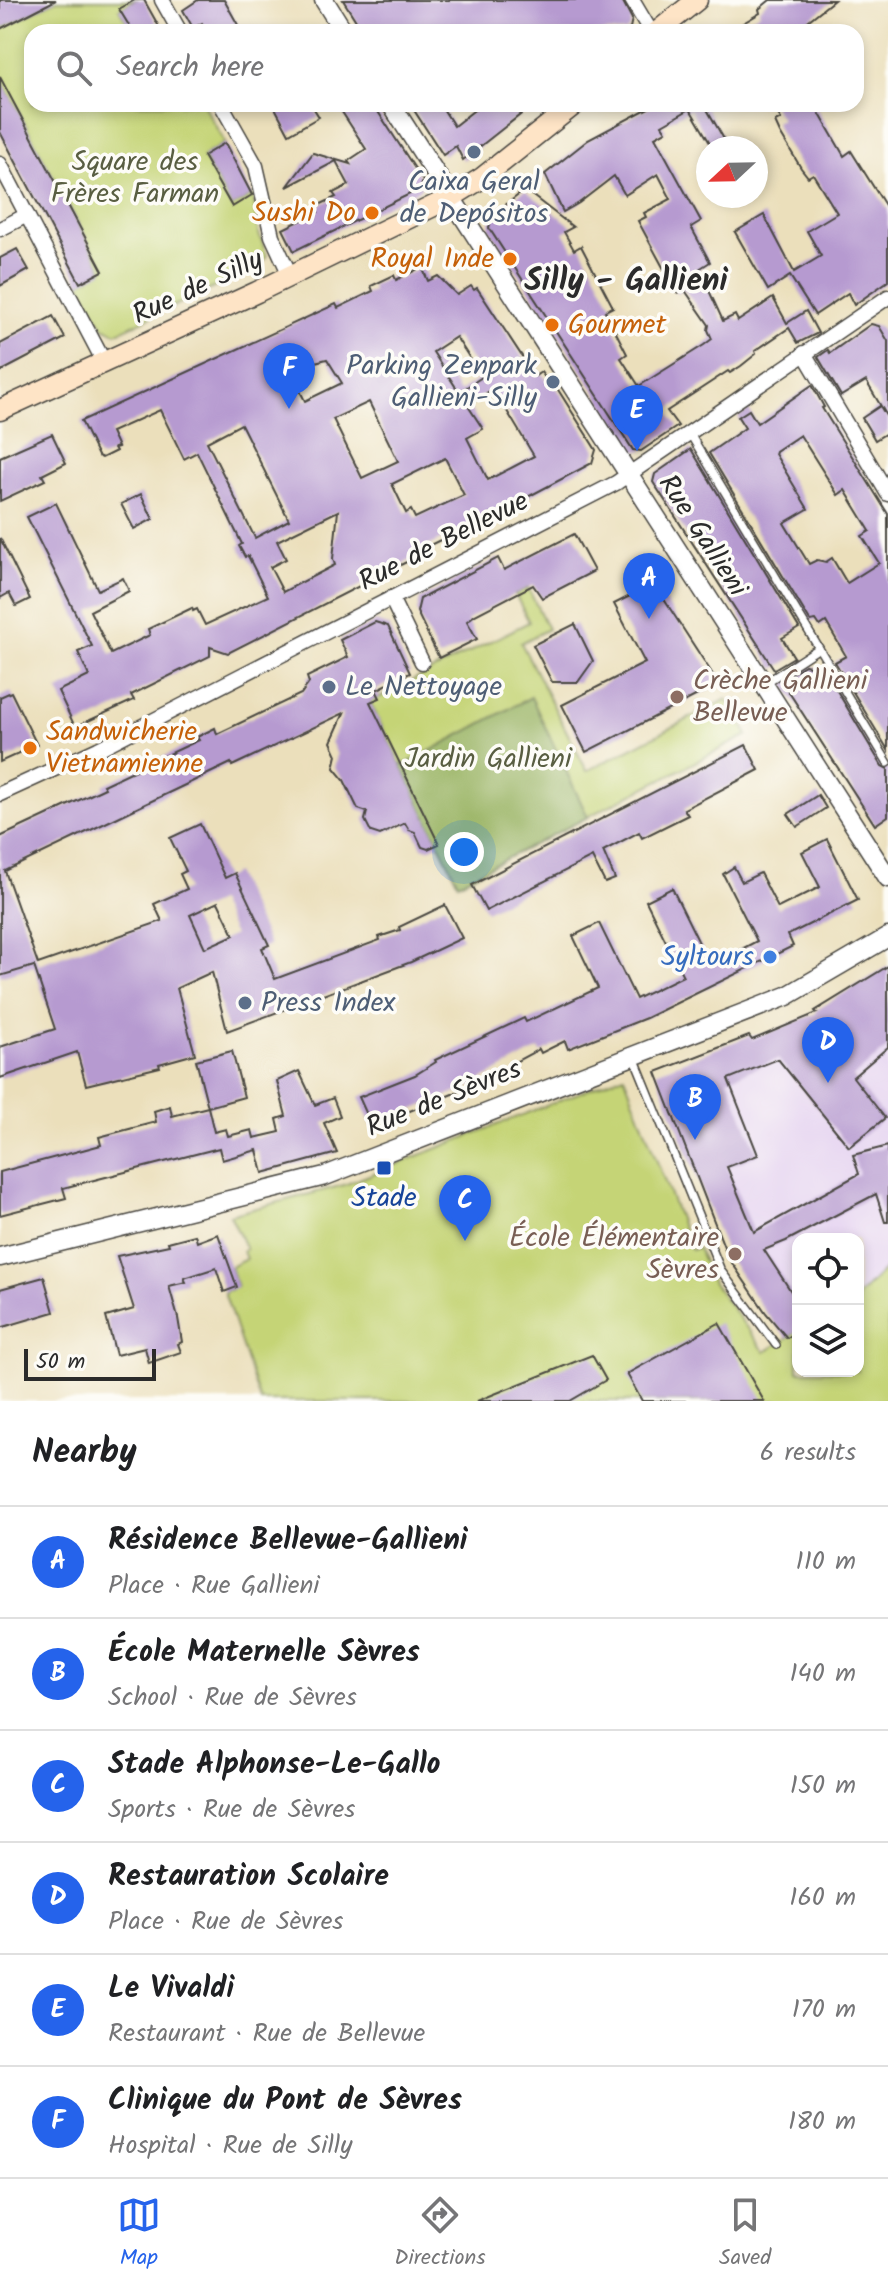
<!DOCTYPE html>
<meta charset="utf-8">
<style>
:root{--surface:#fff;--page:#f6f6f6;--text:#202124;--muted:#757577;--line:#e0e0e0;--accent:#2563eb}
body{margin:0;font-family:Kalam,sans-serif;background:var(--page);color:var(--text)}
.controls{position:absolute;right:24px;bottom:24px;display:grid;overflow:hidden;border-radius:16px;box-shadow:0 4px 12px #0003}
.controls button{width:72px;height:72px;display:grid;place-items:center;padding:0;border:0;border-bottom:2px solid var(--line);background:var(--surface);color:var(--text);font:40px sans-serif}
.compass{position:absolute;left:696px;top:136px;width:72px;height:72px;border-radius:50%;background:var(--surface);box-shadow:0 4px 12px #0003;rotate:248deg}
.scale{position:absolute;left:24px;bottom:20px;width:132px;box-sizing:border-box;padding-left:8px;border:4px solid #2b2b2b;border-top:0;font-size:22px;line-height:28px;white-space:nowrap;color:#2b2b2b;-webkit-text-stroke:6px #fdfcf7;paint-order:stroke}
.you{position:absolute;left:464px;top:852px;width:28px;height:28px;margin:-20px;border:6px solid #fff;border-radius:50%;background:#1a73e8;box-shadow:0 0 0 12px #1a73e833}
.badge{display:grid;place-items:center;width:52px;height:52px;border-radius:50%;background:var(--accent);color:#fff;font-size:26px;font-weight:700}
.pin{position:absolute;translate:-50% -66px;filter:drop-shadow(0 2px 4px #0008)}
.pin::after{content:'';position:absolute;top:42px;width:28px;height:24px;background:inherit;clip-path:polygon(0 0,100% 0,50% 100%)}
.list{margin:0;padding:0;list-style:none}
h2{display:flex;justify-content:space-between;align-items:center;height:104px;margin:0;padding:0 32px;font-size:34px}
h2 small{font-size:26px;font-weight:400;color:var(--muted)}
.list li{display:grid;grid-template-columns:52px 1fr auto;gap:24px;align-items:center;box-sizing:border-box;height:112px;padding:0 32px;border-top:2px solid var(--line)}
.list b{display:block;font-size:30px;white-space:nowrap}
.list p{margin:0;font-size:26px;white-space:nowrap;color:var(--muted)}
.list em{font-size:26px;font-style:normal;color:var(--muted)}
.icon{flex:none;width:44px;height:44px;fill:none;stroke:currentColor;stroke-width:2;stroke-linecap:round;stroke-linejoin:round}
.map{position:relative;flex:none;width:888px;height:1401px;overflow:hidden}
.search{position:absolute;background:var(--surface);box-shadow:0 4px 12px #0003;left:24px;right:24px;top:24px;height:88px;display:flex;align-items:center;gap:20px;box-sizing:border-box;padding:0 28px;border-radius:24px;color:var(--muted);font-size:30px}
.sheet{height:776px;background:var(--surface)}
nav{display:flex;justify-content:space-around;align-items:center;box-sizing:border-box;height:112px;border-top:2px solid var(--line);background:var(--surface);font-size:22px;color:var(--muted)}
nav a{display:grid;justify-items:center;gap:4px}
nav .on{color:var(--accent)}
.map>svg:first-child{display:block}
.built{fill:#e5d3f1}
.green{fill:#c5d476;stroke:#788050;stroke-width:2}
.forest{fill:#9cb667;stroke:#647049;stroke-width:2}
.building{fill:#b69ad0;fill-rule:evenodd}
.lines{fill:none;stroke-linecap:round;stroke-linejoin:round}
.service-casing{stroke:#484641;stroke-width:10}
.minor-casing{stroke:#484641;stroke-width:17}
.tertiary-casing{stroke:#484641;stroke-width:21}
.secondary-casing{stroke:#484641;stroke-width:23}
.service{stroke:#fff;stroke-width:7}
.minor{stroke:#fff;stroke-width:14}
.tertiary{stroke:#fff;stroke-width:18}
.secondary{stroke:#fee4c6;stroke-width:20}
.service-dot{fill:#5c6f8a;stroke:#fdfcf7;stroke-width:3}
.food-dot{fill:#e8710a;stroke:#fdfcf7;stroke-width:3}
.education-dot{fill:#8d6e63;stroke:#fdfcf7;stroke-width:3}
.shop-dot{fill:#3f7fe0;stroke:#fdfcf7;stroke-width:3}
.transit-dot{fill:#1a4fb4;stroke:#fdfcf7;stroke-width:3}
.labels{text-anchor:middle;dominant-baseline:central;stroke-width:7;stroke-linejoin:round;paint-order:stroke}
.park-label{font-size:28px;fill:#595e42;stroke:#fdfcf7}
.service-label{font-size:28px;fill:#4e5e75;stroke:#fdfcf7;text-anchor:start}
.food-label{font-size:28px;fill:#c56008;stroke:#fdfcf7;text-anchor:end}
.street-label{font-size:28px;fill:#2b2b2b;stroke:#fdfcf7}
.education-label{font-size:28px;fill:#785e54;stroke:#fdfcf7;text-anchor:start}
.shop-label{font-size:28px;fill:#366cbe;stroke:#fdfcf7;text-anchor:end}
.transit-label{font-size:28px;fill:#164399;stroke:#fdfcf7}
.quarter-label{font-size:32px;font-weight:bold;fill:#2b2b2b;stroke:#fdfcf7}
</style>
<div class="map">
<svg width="888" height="1401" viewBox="0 0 888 1401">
<rect width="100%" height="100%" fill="#fdfcf7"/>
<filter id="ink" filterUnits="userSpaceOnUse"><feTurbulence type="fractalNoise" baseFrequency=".0125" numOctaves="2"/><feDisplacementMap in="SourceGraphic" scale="16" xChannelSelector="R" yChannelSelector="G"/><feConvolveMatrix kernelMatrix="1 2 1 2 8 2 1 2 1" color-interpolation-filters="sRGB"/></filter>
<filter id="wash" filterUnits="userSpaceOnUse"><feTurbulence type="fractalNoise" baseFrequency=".006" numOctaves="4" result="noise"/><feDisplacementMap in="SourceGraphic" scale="32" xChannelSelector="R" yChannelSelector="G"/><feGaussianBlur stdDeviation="1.8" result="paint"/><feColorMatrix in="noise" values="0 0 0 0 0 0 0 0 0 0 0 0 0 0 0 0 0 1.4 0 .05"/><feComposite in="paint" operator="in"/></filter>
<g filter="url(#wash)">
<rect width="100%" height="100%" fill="#ebdfbb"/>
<polygon class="built" points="765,1034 782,1056 790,1075 849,1147 884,1118 853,1076 888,1047 888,1266 858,1296 858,1239 798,1239 798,1331 656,1072 749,1036"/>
<g class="green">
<polygon points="56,0 135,0 119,9 133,32 32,32 32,104 203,104 225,143 203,156 232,207 253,195 258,231 267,256 261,266 116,333 103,327 80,283 103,270 0,77 0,29"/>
<polygon points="528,588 548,629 521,643 587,771 727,699 748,735 458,883 370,702 529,622 515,594"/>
<polygon points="624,1075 691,1250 698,1248 713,1283 765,1352 798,1331 798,1371 858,1371 858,1296 888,1266 888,1401 260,1401 224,1292 237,1287 230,1267 246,1259 243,1251 246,1249 230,1215 344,1185"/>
</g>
<polygon class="forest" points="531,697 588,817 458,883 400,764 404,765"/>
<g id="blocks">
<g class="building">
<polygon points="0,0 56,0 0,29"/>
<polygon points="135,0 144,0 162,32 133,32 119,9"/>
<polygon points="198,0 224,0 242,32 207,32 202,23 193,28 183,10"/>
<polygon points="343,0 622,0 632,19 630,28 625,32 363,32"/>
<polygon points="770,0 834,0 794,32 728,32 760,13 759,9"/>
<polygon points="0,77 103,271 80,283 0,132"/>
<polygon points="273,104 311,104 319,117 289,134"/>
<polygon points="354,104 373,104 423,181 420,189 294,251 283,229 318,212 315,207 336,197 333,193 349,185 336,161 287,187 313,153 350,164 348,161 366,149 342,112"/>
<polygon points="410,104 440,104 454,126 482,104 534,104 463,160 456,146 443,155"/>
<polygon points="656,104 704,104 729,148 713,148 690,109 662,125 666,131 655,137 701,221 691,227 710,262 699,269 723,321 735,315 738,321 773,298 787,323 806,311 818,333 798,343 789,328 755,351 756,354 741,366 730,373 728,371 667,411 678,426 641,451 633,450 489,228 492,215 525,190 573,227 564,232 574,250 581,246 613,307 605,311 627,354 621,358 639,386 704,345 712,339 708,330 709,325 684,289 677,293 638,221 646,217 644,213 671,199 658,174 625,195 614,176 579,203 563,212 545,174 588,140"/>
<polygon points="772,104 814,104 844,156 851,151 888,210 888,281 854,305 848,293 815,315 790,276 768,290 735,232 764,215 794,272 821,256 807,231 837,213 813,174 808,177 801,168 780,133 775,122 781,119"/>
<polygon points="225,143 252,195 232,207 203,156"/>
<polygon points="17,249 29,270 0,286 0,258"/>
<path d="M422 267 428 281 438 276 457 295 471 286 474 290 477 288 535 376 541 372 546 379 550 377 596 450 592 463 503 510 501 517 489 514 486 524 477 522 428 546 430 550 228 653 210 647V656L131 695 134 700 75 727 58 691 89 676 78 652 92 646 27 517 56 503 98 590 123 578 129 591 90 611 111 654 150 635 148 629 192 608 193 611 197 609 205 625 268 596 248 556 245 557 239 546 242 544 197 452 184 459 160 410 111 432 118 447 114 448 116 451 102 458 98 456 81 421 336 304 338 308 373 291 371 286 394 275 396 280ZM456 337 482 377 459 392 433 352ZM310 352 315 362 327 359 342 383 305 401 286 363ZM491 390 496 397 498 396 534 456 488 480 467 438 483 429 468 406ZM369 402 398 461 362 478 333 419ZM241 424 289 520 255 538 207 442ZM445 458 464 495 415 518 411 510 406 513 392 484ZM338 511 333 559 335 565 283 592 270 567 286 559 277 541Z"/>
<polygon points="53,316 65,338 0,372 0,344"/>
<polygon points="871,324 879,326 888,341 888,418 866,381 841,396 818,357 828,350 830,353"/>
<path d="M812 385 824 407 822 408 888 514V750L835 662 846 656 826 622 820 626 816 620 810 621 709 453 745 428 738 417 749 410 757 423ZM800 435 838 495 845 490 870 531 862 536 879 563 847 583 832 558 826 562 817 560 809 564 784 523 808 509 775 454 776 451Z"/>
<polygon points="880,406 888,419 888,432 875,440 862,418"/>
<polygon points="52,434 66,463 42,475 45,480 0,501 0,457"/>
<polygon points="691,449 799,628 782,638 794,657 774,669 653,482 655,474"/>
<polygon points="141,494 153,519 134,529 121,504"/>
<polygon points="574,534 594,571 542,598 533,585 475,615 467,621 477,639 439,658 417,612 420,599 498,558 504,570"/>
<polygon points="0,538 30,599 16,606 9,593 0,598"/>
<polygon points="654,584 719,684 586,752 562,705 645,663 614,604"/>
<path d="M375 622 388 626 410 673 376 690 380 698 370 702 439 844 428 849 422 847 415 832 409 830 405 823 380 835 371 832 365 820 367 812 358 809 344 780 334 768 337 755 331 742 344 713 232 766 231 763 5 871 38 964 162 921 154 904 187 889 180 874 186 871 170 838 200 824 225 878 235 873 269 945 262 948 275 979 380 940 379 937 400 930 399 927 445 905 462 938 411 962 227 1031 212 972 177 988 195 1054 159 1064 160 1067 86 1085 77 1052 0 1078V1047L55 1029 34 966 0 976V837L105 788 103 785 199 740 197 737 215 728 217 734 301 694 309 683 307 677 348 657 340 640ZM218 902 234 935 205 948 190 915Z"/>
<polygon points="575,624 593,661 578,682 552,682 533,645"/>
<polygon points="805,665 824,669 882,766 888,769 888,816 875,825 781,680"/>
<polygon points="11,692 37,745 0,762 0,697"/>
<polygon points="746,745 759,770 684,809 688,815 642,838 639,832 603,851 615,879 605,883 592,857 486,911 472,885"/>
<polygon points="818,795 826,808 797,827 788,814"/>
<polygon points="827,839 858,900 788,935 793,946 646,1018 568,1049 565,1041 541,1053 539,1049 465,1089 372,1126 359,1097 415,1075 436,1062 435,1060 524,1018 526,1022 598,988 573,936 599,923 636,999 683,976 646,901 672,888 708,961 715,958 717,962 757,941 723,874 734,867 742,882 760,873 778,908 820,887 802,852"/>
<polygon points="888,966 888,1047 853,1077 885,1118 849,1147 778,1059 728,1079 758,1155 727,1167 754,1232 859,1174 853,1155 888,1146 888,1222 885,1222 876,1194 786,1241 764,1250 798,1302 798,1331 787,1338 766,1313 728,1257 656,1072 749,1036 752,1040 817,1013 815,1011"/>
<polygon points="232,1051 244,1097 208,1107 196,1060"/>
<polygon points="299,1071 315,1105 333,1098 340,1116 324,1123 337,1153 263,1173 257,1150 222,1160 219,1148 63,1188 66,1198 0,1215 0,1172 101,1145 99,1137 156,1122 154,1111 170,1106 172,1116 208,1107 214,1132 226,1129 228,1136 252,1130 254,1138 280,1132 277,1119 286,1116 277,1081"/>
<polygon points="218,1234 237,1287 224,1292 216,1268 184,1278 186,1282 169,1286 178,1318 182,1342 178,1344 181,1352 149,1363 145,1348 116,1355 106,1317 134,1309 117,1256 169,1245 168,1242 195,1235 197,1242"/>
<polygon points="44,1277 54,1312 0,1328 0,1289"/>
<polygon points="719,1323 764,1401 642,1401 627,1374"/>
<polygon points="592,1355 606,1380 570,1401 477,1401"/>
</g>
</g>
</g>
<g filter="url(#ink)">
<use href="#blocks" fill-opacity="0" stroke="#484641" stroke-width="2"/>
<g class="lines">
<defs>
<g id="service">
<polyline points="690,434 888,763"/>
<polyline points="764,684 819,648"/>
<polyline points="634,1057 721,1271 776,1345"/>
</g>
<g id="minor">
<polyline points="162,0 180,32"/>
<polyline points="632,0 651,32"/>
<polyline points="221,104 256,166 272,236 290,275"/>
<polyline points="0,164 104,362"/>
<polyline points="0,229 27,215"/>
<polyline points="804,353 888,494"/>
<polyline points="391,598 422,662"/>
<polyline points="0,794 98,749 616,483 888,297"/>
</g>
<g id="tertiary">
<polyline points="324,0 344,32"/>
<polyline points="391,104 888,878"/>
<polyline points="0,1257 325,1176 787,996 888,937"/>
</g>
<g id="secondary">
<polyline points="657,32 697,0"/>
<polyline points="0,410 257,292 450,198 482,178 575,104"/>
</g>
</defs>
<use href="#service" class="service-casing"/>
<use href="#minor" class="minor-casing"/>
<use href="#tertiary" class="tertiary-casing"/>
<use href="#secondary" class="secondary-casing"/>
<use href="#service" class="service"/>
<use href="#minor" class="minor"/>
<use href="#tertiary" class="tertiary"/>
<use href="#secondary" class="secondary"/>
</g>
</g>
<g class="service-dot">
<circle cx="474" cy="152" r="8"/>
<circle cx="553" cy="382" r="8"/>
<circle cx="329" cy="687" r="8"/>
<circle cx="245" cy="1003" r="8"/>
</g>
<g class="food-dot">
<circle cx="372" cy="213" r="8"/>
<circle cx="510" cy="259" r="8"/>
<circle cx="552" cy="325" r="8"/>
<circle cx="30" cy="748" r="8"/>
</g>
<g class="education-dot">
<circle cx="677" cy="697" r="8"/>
<circle cx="735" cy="1254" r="8"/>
</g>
<circle class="shop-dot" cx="770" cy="957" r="8"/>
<rect class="transit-dot" x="376" y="1160" width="16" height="16" rx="4"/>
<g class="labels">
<g class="park-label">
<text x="135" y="162">Square des<tspan x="135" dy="32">Frères Farman</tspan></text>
<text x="488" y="759">Jardin Gallieni</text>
</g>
<g class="service-label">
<text x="474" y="182" text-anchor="middle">Caixa Geral<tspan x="474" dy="32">de Depósitos</tspan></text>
<text x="537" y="366" text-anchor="end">Parking Zenpark<tspan x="537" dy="32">Gallieni-Silly</tspan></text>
<text x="345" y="687">Le Nettoyage</text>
<text x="261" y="1003">Press Index</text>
</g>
<g class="food-label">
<text x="356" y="213">Sushi Do</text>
<text x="494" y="259">Royal Inde</text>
<text x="568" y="325" text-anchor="start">Gourmet</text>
<text x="46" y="732" text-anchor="start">Sandwicherie<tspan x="46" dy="32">Vietnamienne</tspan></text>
</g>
<g class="street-label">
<text transform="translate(198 288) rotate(-25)">Rue de Silly</text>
<text transform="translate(702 536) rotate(57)">Rue Gallieni</text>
<text transform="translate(444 542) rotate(-27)">Rue de Bellevue</text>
<text transform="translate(444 1099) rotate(-22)">Rue de Sèvres</text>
</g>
<g class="education-label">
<text x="693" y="681">Crèche Gallieni<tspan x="693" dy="32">Bellevue</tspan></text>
<text x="719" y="1238" text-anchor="end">École Élémentaire<tspan x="719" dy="32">Sèvres</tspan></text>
</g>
<g class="shop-label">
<text x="754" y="957">Syltours</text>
</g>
<g class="transit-label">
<text x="384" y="1198">Stade</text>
</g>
<g class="quarter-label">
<text x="626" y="281">Silly - Gallieni</text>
</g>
</g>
</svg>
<div class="controls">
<button><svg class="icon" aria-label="locate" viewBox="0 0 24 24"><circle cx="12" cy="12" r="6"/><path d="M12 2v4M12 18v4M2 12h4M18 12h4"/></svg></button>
<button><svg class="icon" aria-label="layers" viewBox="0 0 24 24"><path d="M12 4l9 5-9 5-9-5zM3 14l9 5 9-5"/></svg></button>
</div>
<svg class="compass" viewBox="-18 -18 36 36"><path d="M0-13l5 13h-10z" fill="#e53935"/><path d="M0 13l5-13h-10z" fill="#757577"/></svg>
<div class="scale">50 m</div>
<div class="you"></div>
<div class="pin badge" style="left:649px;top:619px">A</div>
<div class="pin badge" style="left:695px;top:1140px">B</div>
<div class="pin badge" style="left:465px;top:1241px">C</div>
<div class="pin badge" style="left:828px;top:1083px">D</div>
<div class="pin badge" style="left:637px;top:451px">E</div>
<div class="pin badge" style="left:289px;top:409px">F</div>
<div class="search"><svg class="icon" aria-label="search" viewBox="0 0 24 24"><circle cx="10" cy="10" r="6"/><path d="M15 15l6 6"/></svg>Search here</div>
</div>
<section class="sheet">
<h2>Nearby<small>6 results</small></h2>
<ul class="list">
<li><span class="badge">A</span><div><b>Résidence Bellevue-Gallieni</b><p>Place · Rue Gallieni</p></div><em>110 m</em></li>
<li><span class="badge">B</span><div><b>École Maternelle Sèvres</b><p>School · Rue de Sèvres</p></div><em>140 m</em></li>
<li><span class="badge">C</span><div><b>Stade Alphonse-Le-Gallo</b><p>Sports · Rue de Sèvres</p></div><em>150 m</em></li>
<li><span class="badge">D</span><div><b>Restauration Scolaire</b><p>Place · Rue de Sèvres</p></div><em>160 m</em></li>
<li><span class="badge">E</span><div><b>Le Vivaldi</b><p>Restaurant · Rue de Bellevue</p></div><em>170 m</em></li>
<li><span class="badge">F</span><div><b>Clinique du Pont de Sèvres</b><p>Hospital · Rue de Silly</p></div><em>180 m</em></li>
</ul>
</section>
<nav>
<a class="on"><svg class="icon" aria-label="map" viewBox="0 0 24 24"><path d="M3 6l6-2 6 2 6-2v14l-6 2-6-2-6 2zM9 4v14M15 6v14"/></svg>Map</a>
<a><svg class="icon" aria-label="directions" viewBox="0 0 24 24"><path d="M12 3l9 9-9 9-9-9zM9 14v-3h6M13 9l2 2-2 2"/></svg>Directions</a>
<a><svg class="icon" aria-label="saved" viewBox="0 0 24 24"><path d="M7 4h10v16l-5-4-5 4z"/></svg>Saved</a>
</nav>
